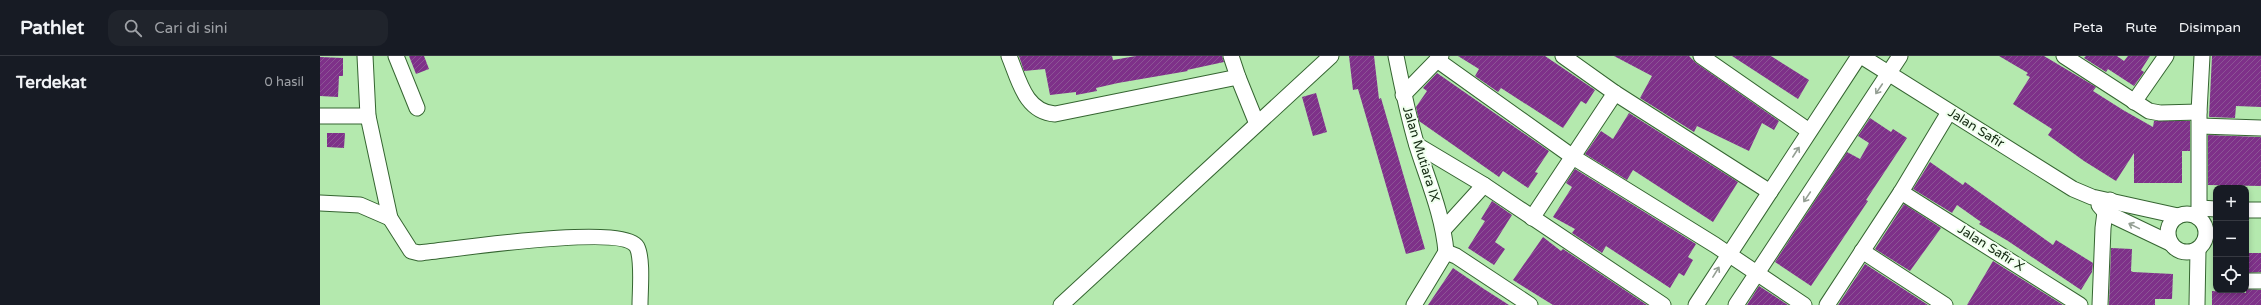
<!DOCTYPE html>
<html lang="id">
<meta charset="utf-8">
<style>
:root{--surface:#171b24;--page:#20242c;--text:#f1f3f6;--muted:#9ea1a6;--line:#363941}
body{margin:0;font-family:"Varela Round",sans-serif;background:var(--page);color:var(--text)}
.controls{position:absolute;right:12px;bottom:12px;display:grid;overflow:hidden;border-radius:8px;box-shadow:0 2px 6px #0003}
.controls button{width:36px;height:36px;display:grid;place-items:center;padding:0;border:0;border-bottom:1px solid var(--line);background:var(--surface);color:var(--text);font:20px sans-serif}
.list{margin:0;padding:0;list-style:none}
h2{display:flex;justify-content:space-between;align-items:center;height:52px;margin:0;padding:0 16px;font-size:17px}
h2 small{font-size:13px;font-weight:400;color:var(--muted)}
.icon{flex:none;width:22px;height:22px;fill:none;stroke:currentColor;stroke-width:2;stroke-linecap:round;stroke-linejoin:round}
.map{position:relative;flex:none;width:1941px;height:249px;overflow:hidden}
header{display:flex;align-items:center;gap:24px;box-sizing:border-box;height:56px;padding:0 20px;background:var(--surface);border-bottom:1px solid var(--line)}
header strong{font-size:19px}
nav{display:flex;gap:22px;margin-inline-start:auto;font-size:14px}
.search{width:280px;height:36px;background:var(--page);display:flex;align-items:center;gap:10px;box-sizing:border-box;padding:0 14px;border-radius:12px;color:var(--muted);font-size:15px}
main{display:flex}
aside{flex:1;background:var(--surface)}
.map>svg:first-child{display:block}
.building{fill:url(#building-hatch)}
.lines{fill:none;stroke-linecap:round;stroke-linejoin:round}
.street-casing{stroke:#356531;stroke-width:17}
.street{stroke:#fff;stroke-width:15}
.oneway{stroke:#959f94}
.labels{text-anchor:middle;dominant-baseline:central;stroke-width:4;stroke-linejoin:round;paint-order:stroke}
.street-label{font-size:13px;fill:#142912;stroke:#efffed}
</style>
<header>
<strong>Pathlet</strong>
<div class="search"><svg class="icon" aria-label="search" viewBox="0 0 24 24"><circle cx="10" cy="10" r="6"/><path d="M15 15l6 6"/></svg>Cari di sini</div>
<nav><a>Peta</a><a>Rute</a><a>Disimpan</a></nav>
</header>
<main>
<aside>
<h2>Terdekat<small>0 hasil</small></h2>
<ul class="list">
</ul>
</aside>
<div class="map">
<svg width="1941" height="249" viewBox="0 0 1941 249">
<defs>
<pattern id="building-hatch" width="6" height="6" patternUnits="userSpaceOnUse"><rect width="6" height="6" fill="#7e3189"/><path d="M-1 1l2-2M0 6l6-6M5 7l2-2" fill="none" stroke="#8c5495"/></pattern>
</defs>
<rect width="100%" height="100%" fill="#b4e9ae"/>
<g class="building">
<polygon points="89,0 104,0 109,13 96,18"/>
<polygon points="699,0 792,0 793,4 816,0 902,0 904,6 867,14 868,15 798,27 776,32 777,35 756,39 756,36 730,39 725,13 704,15"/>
<polygon points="1029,0 1054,0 1059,43 1061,42 1105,193 1086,198 1038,33 1033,34"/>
<polygon points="1138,0 1225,0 1275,34 1266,48 1261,45 1243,72 1181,32 1178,36 1155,20 1159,13"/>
<polygon points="1294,0 1369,0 1376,7 1459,65 1454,74 1442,67 1429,95 1377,70 1374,76 1320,42 1332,20"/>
<polygon points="1412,0 1451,0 1489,24 1478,43"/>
<polygon points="1679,0 1724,0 1776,31 1773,35 1803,54 1833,71 1834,65 1870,65 1870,95 1862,95 1862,127 1814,127 1814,97 1796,125 1764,105 1728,79 1732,73 1693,48 1710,21 1706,19 1708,17"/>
<polygon points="1766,0 1797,0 1804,5 1808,0 1830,0 1821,14 1824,16 1814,30 1788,13 1786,16 1764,2"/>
<polygon points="1892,0 1941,0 1941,51 1916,50 1915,62 1889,61"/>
<polygon points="0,1 23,2 23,20 19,20 18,41 0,40"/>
<polygon points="1117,17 1229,95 1215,116 1218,117 1208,132 1183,115 1179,121 1099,65 1096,51 1107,35 1103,32"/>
<polygon points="996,37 1007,76 993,80 982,41"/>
<polygon points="1309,57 1418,126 1393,166 1313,114 1307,124 1265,98 1281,75 1293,83"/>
<polygon points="1550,62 1571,76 1573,73 1587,82 1546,144 1548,145 1491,230 1455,206 1527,96 1540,103 1549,87 1538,80"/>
<polygon points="7,77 25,77 24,92 7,91"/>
<polygon points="1888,79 1941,81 1941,130 1888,129"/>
<polygon points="1610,106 1643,129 1645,126 1733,189 1736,184 1773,207 1772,216 1761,234 1688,185 1659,168 1661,166 1637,149 1632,157 1593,133"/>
<polygon points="1255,113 1376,188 1368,201 1373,204 1364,220 1359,217 1350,232 1286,190 1282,197 1252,177 1255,173 1233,161 1252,131 1246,127"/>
<polygon points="1172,145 1192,159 1175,186 1185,193 1174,209 1148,192 1165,165 1161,163"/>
<polygon points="1584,148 1621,172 1590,215 1555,193"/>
<polygon points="1223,181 1241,195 1243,193 1327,249 1233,249 1193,224"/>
<polygon points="1791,192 1812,193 1811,215 1813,216 1853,218 1852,243 1835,243 1835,249 1789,249"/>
<polygon points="1926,197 1941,197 1941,216 1926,217"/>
<polygon points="1673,205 1743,249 1647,249"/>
<polygon points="1545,208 1608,249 1518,249"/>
<polygon points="1133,212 1164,233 1189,249 1108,249"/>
<polygon points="1439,230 1468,249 1427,249"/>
<polygon points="1926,233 1941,234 1941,249 1892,249 1892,235 1926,237"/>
</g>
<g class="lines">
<defs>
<g id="street">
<path d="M45 0 48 60 70 162 91 195 99 197C130 194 303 167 317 191 323 203 320 235 320 249"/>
<polyline points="76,0 97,52"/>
<path d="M689 0C699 24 705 56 735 58L918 21"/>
<polyline points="911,0 918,21 937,68"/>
<path d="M1076 0C1082 30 1088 60 1097 90 1108 125 1123 159 1126 196"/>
<polyline points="1243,0 1295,37 1450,136"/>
<polyline points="1381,0 1489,75"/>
<polyline points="1541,0 1753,133 1772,141 1858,160"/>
<polyline points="1744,0 1829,55 1840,57 1879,56"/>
<polyline points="1117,4 1253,101 1395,189 1484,249"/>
<polyline points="1083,39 1121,0"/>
<polyline points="1814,46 1846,0"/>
<polyline points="0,60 48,60"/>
<polyline points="1880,70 1941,72"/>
<polyline points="1097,89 1164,129 1343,249"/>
<polyline points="1581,136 1760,249"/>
<polyline points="0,147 40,149 70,162"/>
<polyline points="1779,149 1785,156 1850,187"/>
<polyline points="1880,152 1896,153"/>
<polyline points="1926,154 1941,154"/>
<circle cx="1867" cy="177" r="19"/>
<polyline points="1212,162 1295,37"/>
<polyline points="1879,162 1879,56 1882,0"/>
<polyline points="1124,173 1164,129"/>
<polyline points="1542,195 1625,249"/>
<polyline points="1126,196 1136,200 1210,249"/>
<polyline points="1929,225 1941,225"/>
<polyline points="741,249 1011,0"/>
<polyline points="1094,249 1126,196"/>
<polyline points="1376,249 1539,0"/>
<polyline points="1416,249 1580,0"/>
<polyline points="1507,249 1581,136 1629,56"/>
<polyline points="1780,249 1783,172 1785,156 1790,144"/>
<polyline points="1877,249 1878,194"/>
</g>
</defs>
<use href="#street" class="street-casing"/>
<use href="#street" class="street"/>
</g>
<defs><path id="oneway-shaft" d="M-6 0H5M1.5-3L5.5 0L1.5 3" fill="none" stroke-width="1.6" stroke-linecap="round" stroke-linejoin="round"/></defs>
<g class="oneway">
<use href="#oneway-shaft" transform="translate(1559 33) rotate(124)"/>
<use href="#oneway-shaft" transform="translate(1476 96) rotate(-57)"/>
<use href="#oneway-shaft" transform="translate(1487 141) rotate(124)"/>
<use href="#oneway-shaft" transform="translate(1814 170) rotate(-154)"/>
<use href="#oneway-shaft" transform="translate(1396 216) rotate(-58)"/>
</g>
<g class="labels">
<g class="street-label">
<text transform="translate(1656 72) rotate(32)">Jalan Safir</text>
<text transform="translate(1101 98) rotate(73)">Jalan Mutiara IX</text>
<text transform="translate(1671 192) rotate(32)">Jalan Safir X</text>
</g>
</g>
</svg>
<div class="controls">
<button>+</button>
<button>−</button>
<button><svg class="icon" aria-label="locate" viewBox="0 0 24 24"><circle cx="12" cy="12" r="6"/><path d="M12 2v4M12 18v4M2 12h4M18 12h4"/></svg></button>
</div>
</div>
</main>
